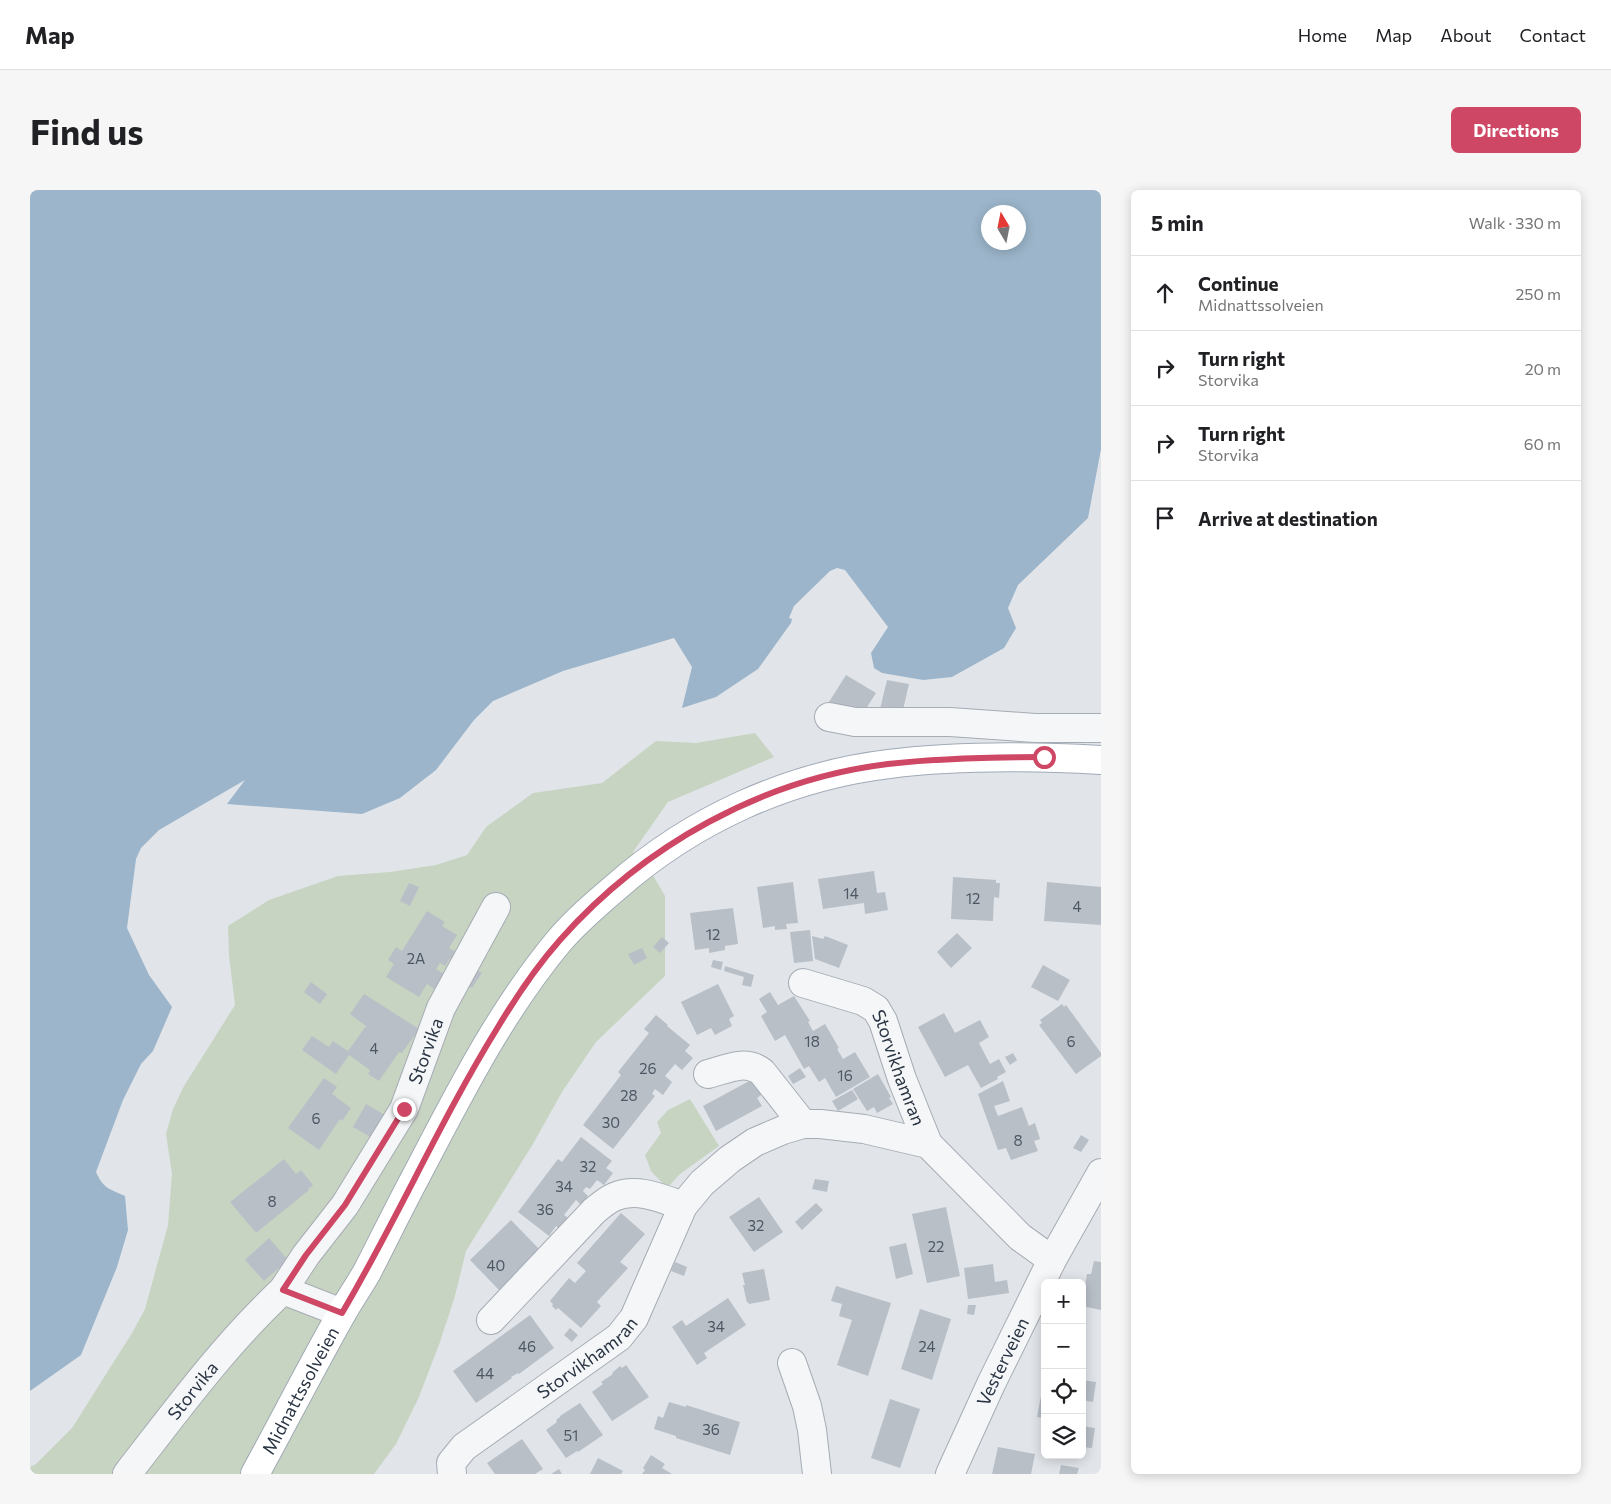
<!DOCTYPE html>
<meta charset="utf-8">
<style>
:root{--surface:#fff;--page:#f6f6f6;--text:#202124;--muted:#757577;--line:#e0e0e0;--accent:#ce4764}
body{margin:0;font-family:Commissioner,sans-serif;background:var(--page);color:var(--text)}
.controls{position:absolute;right:15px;bottom:15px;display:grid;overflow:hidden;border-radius:8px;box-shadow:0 2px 12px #0003}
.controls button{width:45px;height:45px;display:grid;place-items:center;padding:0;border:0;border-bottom:1px solid var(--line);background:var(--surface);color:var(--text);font:25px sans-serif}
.compass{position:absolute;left:951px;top:15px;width:45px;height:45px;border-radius:50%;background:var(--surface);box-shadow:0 2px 12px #0003;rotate:350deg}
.stop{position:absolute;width:15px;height:15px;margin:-11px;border:4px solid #ce4764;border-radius:50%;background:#fff}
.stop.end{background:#ce4764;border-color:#fff;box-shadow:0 1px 5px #0008}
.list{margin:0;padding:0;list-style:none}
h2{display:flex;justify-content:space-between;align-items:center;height:65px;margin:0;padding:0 20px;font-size:21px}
h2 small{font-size:16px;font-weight:400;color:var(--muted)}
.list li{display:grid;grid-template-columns:32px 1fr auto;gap:15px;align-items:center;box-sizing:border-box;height:75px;padding:0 20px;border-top:1px solid var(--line)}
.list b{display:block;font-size:19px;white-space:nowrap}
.list p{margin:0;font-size:16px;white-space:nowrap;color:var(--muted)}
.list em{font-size:16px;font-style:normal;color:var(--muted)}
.icon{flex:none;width:28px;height:28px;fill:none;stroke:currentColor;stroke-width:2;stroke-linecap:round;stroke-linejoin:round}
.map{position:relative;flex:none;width:1071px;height:1284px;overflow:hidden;border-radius:8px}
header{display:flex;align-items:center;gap:30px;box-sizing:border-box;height:70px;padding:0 25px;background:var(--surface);border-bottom:1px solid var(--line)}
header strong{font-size:24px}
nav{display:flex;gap:28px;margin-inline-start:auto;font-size:18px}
.intro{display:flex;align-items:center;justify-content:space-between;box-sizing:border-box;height:120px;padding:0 30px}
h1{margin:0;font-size:35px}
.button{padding:12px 22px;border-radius:8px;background:var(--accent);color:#fff;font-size:18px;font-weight:700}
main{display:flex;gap:30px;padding:0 30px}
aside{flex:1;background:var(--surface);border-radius:8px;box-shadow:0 2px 12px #0003}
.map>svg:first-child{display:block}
.green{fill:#c8d4c2}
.water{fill:#9cb5ca;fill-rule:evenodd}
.building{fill:#b8bfc7}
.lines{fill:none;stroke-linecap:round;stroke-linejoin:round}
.minor-casing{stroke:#a6acb4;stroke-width:30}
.major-casing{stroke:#a0aab6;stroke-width:30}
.minor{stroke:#f4f6f8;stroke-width:28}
.major{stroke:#fff;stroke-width:28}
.route{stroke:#ce4764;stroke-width:6}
.labels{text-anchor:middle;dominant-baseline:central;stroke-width:5;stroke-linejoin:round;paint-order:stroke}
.number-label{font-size:15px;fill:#4d5763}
.street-label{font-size:18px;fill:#293442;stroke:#f1f4f7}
</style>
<header>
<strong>Map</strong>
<nav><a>Home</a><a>Map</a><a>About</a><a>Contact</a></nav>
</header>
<div class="intro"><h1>Find us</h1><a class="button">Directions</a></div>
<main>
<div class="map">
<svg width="1071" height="1284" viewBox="0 0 1071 1284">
<rect width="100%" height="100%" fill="#e1e5ea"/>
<g class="green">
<polygon points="725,543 744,567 638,612 603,662 624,687 635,706 635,786 566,852 532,902 503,954 436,1061 425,1106 410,1152 389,1207 366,1254 344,1284 0,1284 0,1277 6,1274 42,1238 102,1143 115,1119 138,1035 142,984 136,944 143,919 154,896 205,815 199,766 198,736 239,710 308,686 360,682 406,675 437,665 456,637 503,603 572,593 626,551 666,553"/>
<polygon points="660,909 689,956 650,984 637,998 621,981 615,965 631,943 627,932 638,920"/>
</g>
<path class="water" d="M0 0H1071V259L1058 328 988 395 978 418 986 438 974 458 922 487 893 490 852 483 844 478 841 463 858 437 815 380 807 378 800 381 764 416 759 428 762 429 761 433 728 479 686 507 652 518 662 477 644 448 533 481 463 511 444 530 406 580 370 608 332 624 197 614 215 590 129 640 111 658 106 669 97 738 119 785 142 817 123 861 111 874 93 910 66 982C73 998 79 999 95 1006L98 1040 87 1077 51 1165 0 1201ZM958 22H988V52H958Z"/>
<g class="building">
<polygon points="816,485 846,503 832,525 817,516 814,521 799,512"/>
<polygon points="857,490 879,494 872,524 850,519"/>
<polygon points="844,681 847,703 855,702 858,720 835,724 834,713 793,719 788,689"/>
<polygon points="923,687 966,690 966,693 970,693 969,708 964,707 963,731 921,729"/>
<polygon points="763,692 768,733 756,734 757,739 745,740 745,736 733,738 727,697"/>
<polygon points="1017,692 1071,697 1071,735 1014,731"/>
<polygon points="379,693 389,697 380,716 370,711"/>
<polygon points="703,718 708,754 695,756 695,760 679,763 679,758 665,760 660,723"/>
<polygon points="397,721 415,732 412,736 427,745 419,758 428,763 424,771 420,768 415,776 410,773 406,779 414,784 404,799 397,794 389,807 356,787 364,774 358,770 366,757 372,761"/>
<polygon points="780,740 783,771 764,773 760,742"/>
<polygon points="927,743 942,758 921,778 907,762"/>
<polygon points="782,746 793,749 795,746 818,755 809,778 785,769"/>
<polygon points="632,747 639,753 630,763 623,757"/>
<polygon points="612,758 617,768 604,775 598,764"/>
<polygon points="683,770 693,772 691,780 681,777"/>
<polygon points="1013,775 1040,790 1028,811 1001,797"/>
<polygon points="695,776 724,785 721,797 712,795 714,787 694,781"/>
<polygon points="444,778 452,783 442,798 434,793"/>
<polygon points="281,792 297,804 290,814 274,802"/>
<polygon points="688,794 704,826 699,829 702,836 685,845 681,838 667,845 651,812"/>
<polygon points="740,802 748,815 764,806 780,831 778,832 783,841 795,834 809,858 807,859 813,869 825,862 840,887 806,907 795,888 789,892 779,876 774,879 755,845 745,851 731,826 737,822 729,809"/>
<polygon points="334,804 389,839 372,863 369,862 349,891 338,884 340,880 319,865 306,884 272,860 282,846 299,857 303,851 318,861 336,836 320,824"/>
<polygon points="1032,814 1034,817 1036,815 1071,863 1071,866 1046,884 1009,835 1012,833 1010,830"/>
<polygon points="914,823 925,843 950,830 959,847 949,853 960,874 969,869 976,882 967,887 968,889 951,898 938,875 915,887 888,837"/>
<polygon points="626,825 638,835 637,836 660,855 655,861 663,868 652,880 645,874 635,886 642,892 633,905 625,899 622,904 625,906 583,959 553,935 591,885 588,882 619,843 614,839"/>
<polygon points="983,863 987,870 980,875 975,867"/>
<polygon points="770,878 776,887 763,894 758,886"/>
<polygon points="848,884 861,907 859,908 863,914 847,923 844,917 837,921 823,899"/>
<polygon points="294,888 307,897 302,904 321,918 312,931 310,929 289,960 258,938"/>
<polygon points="723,889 731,905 727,908 732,916 686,941 673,916"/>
<polygon points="973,891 980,911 964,916 968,926 992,917 999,936 1005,933 1010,949 1004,951 1008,961 981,970 976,958 968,960 948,904"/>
<polygon points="822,900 828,909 808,921 802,911"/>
<polygon points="336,914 360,928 347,951 323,937"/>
<polygon points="1051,945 1059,950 1051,962 1043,958"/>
<polygon points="551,947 582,971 576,978 583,983 574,995 567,990 560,999 556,997 553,1001 558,1006 551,1015 546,1010 534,1025 540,1029 531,1040 526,1036 519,1046 488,1022 528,969 532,972"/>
<polygon points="254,969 266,984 271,980 283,995 278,999 279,1000 226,1043 200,1012"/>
<polygon points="785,989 799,991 797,1002 782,999"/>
<polygon points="729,1007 753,1042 724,1062 699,1027"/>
<polygon points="786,1013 793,1020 772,1040 765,1032"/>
<polygon points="916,1017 930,1086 897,1093 882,1024"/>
<polygon points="591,1023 615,1044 590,1072 598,1078 567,1112 571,1116 551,1138 528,1118 526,1120 522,1116 523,1114 520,1111 539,1088 545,1093 556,1081 547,1073"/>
<polygon points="481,1030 510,1060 469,1100 440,1070"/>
<polygon points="239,1048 258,1070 234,1091 215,1070"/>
<polygon points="876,1053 883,1084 866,1089 859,1057"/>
<polygon points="1064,1071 1071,1072 1071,1120 1052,1116 1057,1084 1061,1084"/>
<polygon points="645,1072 657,1077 654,1086 641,1081"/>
<polygon points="963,1074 965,1092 977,1090 979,1103 938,1109 934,1078"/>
<polygon points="734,1079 740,1110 719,1114 718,1112 717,1113 713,1095 715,1095 712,1083"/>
<polygon points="806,1096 861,1113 838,1186 807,1175 822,1130 809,1126 812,1114 801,1111"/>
<polygon points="698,1108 716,1135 674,1163 677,1168 667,1175 642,1137 652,1130 656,1136"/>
<polygon points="938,1115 946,1115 944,1125 937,1124"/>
<polygon points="890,1119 921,1129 902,1190 871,1179"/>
<polygon points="500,1125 524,1158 489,1184 488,1183 481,1187 482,1188 446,1213 423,1181"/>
<polygon points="540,1138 548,1145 542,1152 534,1145"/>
<polygon points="596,1175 619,1207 582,1231 562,1202 573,1194 571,1192 583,1184 582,1183 590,1176 592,1178"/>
<polygon points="1014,1190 1015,1190 1015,1228 1007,1227"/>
<polygon points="1052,1190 1066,1192 1063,1212 1052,1210"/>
<polygon points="860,1209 890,1219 870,1278 841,1268"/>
<polygon points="639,1212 656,1217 656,1215 710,1232 700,1265 646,1248 646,1246 624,1239 628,1226 633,1228"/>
<polygon points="550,1213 573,1245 548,1262 547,1261 536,1268 516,1240 527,1232 526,1230 530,1227 530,1226"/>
<polygon points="1052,1236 1065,1238 1062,1258 1052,1257"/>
<polygon points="492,1249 513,1279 505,1284 465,1284 457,1273"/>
<polygon points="968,1257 1005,1264 1001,1284 962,1284"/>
<polygon points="621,1265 635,1274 632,1278 642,1284 612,1284 615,1280 613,1278"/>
<polygon points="568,1268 593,1281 591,1284 560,1284"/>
<polygon points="1031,1275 1049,1278 1047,1284 1029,1284"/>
<polygon points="529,1279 532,1284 521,1284"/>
</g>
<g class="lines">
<defs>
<g id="minor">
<polyline points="799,527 825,532 920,532 1005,538 1071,538"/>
<path id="s1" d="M773 793 833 811 846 819 853 831 872 889 898 954"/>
<path d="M678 884C697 879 715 869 732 882L773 934"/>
<path id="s2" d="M253 1100 276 1065 315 1015 374 919 411 818 466 717"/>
<path d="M461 1130 564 1021C570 1016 577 1010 584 1007 606 997 631 1008 653 1016"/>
<polyline points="762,1173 777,1216 782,1240 787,1284"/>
<path id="s3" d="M97 1284C147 1220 194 1155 253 1100L312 1123"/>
<path id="s4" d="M422 1284 421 1273 434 1257 589 1147 604 1128 653 1016 672 993 700 969 725 952 753 940 773 934H790L834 939 898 954 990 1047 1022 1070"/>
<path id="s5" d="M920 1284 961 1194 1022 1070 1071 983"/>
</g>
<g id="major">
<path id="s6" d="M225 1284C254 1231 282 1176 312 1123 320 1109 329 1096 337 1082 353 1051 368 1020 384 990 427 908 469 823 529 751 546 731 566 714 586 697 662 630 758 586 859 574 929 565 1000 566 1071 570"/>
</g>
</defs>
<use href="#minor" class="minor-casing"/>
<use href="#major" class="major-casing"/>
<use href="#minor" class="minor"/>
<use href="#major" class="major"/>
</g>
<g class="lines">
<path class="route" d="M374 919 315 1015 276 1065 253 1100 312 1123C367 1030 411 929 468 837 486 807 507 776 530 750 614 655 733 589 858 574 910 568 962 567 1014 567"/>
</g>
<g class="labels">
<g class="number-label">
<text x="821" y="703">14</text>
<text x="943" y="708">12</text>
<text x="1047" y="716">4</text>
<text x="683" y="744">12</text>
<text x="386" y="768">2A</text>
<text x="782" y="851">18</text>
<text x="1041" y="851">6</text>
<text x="344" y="858">4</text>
<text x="618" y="878">26</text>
<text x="815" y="885">16</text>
<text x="599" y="905">28</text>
<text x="286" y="928">6</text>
<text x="581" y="932">30</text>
<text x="988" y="950">8</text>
<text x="558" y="976">32</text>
<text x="534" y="996">34</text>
<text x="242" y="1011">8</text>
<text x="515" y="1019">36</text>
<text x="726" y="1035">32</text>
<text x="906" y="1056">22</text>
<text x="466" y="1075">40</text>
<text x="686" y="1136">34</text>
<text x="497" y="1156">46</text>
<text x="897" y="1156">24</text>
<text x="455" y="1183">44</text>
<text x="681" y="1239">36</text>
<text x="541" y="1245">51</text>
</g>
<g class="street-label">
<text stroke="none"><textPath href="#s2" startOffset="280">Storvika</textPath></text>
<text stroke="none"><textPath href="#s1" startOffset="141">Storvikhamran</textPath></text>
<text stroke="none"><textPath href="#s4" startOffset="184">Storvikhamran</textPath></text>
<text stroke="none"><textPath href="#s5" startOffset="124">Vesterveien</textPath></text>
<text stroke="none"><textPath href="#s3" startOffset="106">Storvika</textPath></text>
<text stroke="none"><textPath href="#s6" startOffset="95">Midnattssolveien</textPath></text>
</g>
</g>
</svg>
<div class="controls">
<button>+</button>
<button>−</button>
<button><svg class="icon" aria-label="locate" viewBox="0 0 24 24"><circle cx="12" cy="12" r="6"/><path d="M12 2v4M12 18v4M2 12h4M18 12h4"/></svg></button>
<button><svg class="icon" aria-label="layers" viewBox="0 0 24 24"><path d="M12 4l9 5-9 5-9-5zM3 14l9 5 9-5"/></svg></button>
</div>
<svg class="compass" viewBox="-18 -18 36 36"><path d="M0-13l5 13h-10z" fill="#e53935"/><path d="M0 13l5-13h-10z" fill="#757577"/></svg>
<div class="stop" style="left:1014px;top:567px"></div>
<div class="stop end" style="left:374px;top:919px"></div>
</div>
<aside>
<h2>5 min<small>Walk · 330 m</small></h2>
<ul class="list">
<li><svg class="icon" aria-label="ahead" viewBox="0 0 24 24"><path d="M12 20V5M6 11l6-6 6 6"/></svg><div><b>Continue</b><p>Midnattssolveien</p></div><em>250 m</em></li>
<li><svg class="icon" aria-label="right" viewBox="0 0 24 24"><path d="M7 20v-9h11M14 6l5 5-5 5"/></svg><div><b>Turn right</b><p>Storvika</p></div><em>20 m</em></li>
<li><svg class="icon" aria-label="right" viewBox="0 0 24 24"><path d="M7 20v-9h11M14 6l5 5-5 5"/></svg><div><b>Turn right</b><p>Storvika</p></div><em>60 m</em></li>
<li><svg class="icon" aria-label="arrive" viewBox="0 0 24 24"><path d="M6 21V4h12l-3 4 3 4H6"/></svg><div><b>Arrive at destination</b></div></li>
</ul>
</aside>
</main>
